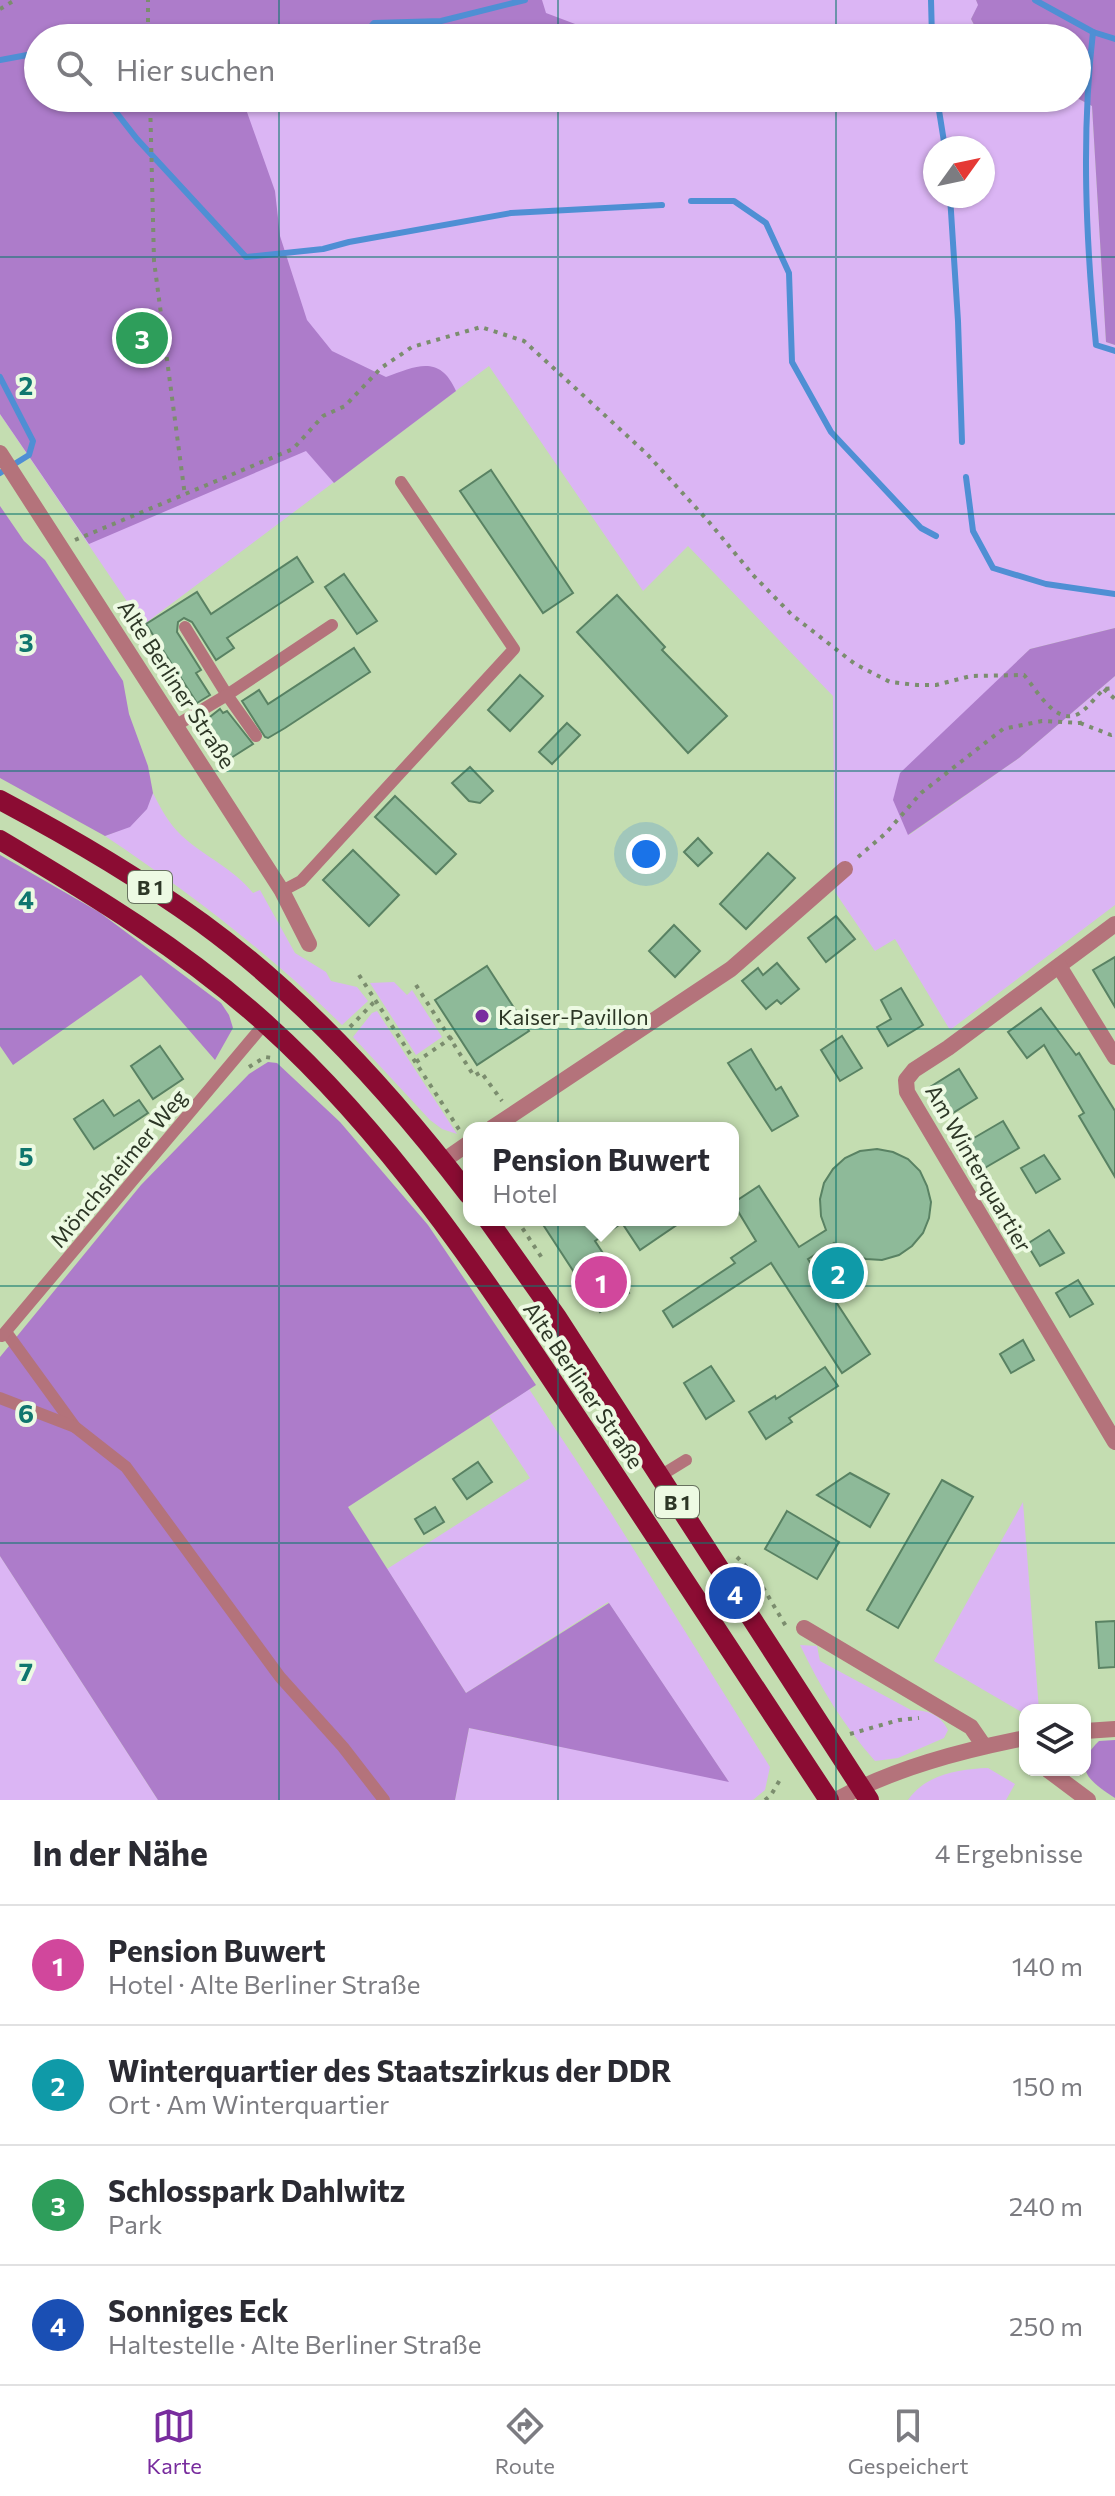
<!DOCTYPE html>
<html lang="de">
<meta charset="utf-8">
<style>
:root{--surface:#fff;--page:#f2f2f3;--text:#2b2b33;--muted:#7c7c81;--line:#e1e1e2;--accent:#782c9e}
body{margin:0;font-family:Commissioner,sans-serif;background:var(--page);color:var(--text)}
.controls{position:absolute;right:24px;bottom:24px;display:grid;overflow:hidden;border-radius:16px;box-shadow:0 2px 6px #0004}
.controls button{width:72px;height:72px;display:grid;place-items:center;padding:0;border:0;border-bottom:2px solid var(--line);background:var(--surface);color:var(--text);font:40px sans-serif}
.compass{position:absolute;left:923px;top:136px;width:72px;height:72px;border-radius:50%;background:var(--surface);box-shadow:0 2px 6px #0004;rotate:57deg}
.you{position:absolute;left:646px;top:854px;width:28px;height:28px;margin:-20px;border:6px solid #fff;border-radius:50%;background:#1a73e8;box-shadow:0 0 0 12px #1a73e833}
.badge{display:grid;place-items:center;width:52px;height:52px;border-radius:50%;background:var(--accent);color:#fff;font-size:26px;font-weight:700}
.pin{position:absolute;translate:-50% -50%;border:4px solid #fff;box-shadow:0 2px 8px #0006}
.popup{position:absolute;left:463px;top:1122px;width:276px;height:104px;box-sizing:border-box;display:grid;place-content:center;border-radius:16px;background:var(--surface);filter:drop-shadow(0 2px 6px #0005);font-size:26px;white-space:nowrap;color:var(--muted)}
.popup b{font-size:30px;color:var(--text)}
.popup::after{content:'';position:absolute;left:50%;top:100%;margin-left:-16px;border:16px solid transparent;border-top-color:var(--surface)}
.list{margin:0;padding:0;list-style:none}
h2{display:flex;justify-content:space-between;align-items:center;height:104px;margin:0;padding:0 32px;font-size:34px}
h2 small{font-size:26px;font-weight:400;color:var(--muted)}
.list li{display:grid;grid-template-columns:52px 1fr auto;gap:24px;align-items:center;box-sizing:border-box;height:120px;padding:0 32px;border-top:2px solid var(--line)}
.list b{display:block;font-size:30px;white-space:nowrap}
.list p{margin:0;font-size:26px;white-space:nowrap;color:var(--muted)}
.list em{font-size:26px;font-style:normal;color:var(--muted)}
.icon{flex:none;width:44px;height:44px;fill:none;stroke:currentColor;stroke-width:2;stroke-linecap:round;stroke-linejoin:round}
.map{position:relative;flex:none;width:1115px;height:1800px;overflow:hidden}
.search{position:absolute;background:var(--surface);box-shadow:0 2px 6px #0004;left:24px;right:24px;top:24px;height:88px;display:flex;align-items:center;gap:20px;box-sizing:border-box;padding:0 28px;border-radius:44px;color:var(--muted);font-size:30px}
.sheet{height:584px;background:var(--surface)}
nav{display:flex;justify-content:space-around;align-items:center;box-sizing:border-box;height:112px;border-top:2px solid var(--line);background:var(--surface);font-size:22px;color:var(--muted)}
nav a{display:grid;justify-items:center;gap:4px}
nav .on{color:var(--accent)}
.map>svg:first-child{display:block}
.green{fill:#dbb5f4;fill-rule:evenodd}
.forest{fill:#ad7cca}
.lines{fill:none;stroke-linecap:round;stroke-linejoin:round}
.stream{stroke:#4f8fd4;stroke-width:6}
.building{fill:#8eba99;stroke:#598263;stroke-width:2}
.path{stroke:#7b8d6e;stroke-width:4;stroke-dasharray:4 6;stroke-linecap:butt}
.lane{stroke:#b4737b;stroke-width:12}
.street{stroke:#b4737b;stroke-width:16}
.primary{stroke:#8b0c33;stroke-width:20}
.grid{fill:none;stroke:#0f766e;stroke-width:2;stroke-opacity:0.55}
.poi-dot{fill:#782c9e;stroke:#edfae3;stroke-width:3}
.labels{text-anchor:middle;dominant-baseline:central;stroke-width:8;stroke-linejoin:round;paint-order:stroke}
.shield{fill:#edfae3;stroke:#67725f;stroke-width:2}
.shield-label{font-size:20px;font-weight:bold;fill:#2d3726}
.street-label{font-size:22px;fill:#2d3726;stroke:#edfae3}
.poi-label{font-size:22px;fill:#2d3726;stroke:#edfae3;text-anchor:start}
.grid-label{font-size:26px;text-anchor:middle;font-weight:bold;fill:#0f766e;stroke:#edfae3;stroke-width:8;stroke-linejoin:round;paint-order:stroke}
</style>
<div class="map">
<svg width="1115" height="1800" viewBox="0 0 1115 1800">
<rect width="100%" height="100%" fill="#c4ddb1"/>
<g class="green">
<path d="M0 0H976L979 5 971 19 981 38H38V98H1077L1092 106 1106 342 1115 345V628L1030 649 968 711 909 835 1019 758 1115 676V905L950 1030 895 939 875 951 835 892 833 696 688 546 643 591 489 366 143 625 0 414ZM935 148H983V196H935Z"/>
<path d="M153 793C161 809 169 824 182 836 205 857 233 868 253 893L260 890 295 953 326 972 331 981 357 987 368 1001 342 1025C270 954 189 892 105 836 131 826 143 820 153 793Z"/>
<polygon points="394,982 407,995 412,990 442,1037 416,1055 370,983"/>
<polygon points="377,1011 457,1134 442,1129 430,1120 353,1037 372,1013"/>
<polygon points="529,1389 611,1513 770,1767 765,1790 753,1800 455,1800 469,1728 728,1781 608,1602 466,1693 387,1569 530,1478 489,1416"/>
<polygon points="1023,1502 1039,1710 1025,1710 1025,1714 934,1661"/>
<polygon points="0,1556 154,1794 158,1800 0,1800"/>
<path d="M800 1645 817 1646 820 1661 911 1710C927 1710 940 1714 948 1730L944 1738 898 1758 875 1761C844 1726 820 1687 800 1645Z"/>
<path d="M988 1768 1015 1784 1006 1800H908C926 1774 959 1769 988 1768Z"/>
</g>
<g class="forest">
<path d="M0 0H542L546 13 591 30 595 38H38V98H242L275 191 280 236 307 320 332 351 386 377C416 366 440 354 456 391L334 483 306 451 89 544 0 414Z"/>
<polygon points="976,0 1115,0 1115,345 1106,342 1092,106 1077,98 1077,38 981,38 971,19 978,5"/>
<polygon points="0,506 24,541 45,560 123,681 129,714 148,766 153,793 147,809 130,827 105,836 0,778"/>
<polygon points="1115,628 1115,676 1019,758 908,835 893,800 900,773 1030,649"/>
<polygon points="0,855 99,912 221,1003 229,1015 233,1028 215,1060 141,975 13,1065 0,1046"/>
<polygon points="268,1062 277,1063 340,1122 428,1225 536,1385 348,1507 466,1693 609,1603 729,1782 469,1728 455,1800 158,1800 0,1556 0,1357 141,1185 249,1074"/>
<path d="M1115 1740V1798C1089 1781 1071 1768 1099 1741Z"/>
</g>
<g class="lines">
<g class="stream">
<polyline points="931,0 932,38"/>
<polyline points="1035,0 1093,32 1115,39"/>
<path d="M1093 32C1081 136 1086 241 1096 345L1115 351"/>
<polyline points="115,38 138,33 196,38"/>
<polyline points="361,38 374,23 441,21 525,0"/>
<polyline points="0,60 38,53"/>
<polyline points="105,98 137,139 246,257 323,249 349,242 511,213 662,205"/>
<polyline points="937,98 945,148"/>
<polyline points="950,196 958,321 962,442"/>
<polyline points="691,201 734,201 766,223 789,273 792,362 831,432 921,528 936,536"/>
<polyline points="0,377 33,441 29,455 0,473"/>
<polyline points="966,477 973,531 993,568 1046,584 1115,594"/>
</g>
</g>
<g class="building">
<polygon points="491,470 573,593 543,613 460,491"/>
<polygon points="297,557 313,582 227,638 234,648 216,660 192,622 184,618 178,622 177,632 201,670 196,673 210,695 197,703 146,624 197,592 211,614"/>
<polygon points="344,574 377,621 357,634 325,587"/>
<polygon points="617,595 665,647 662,650 727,716 688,753 577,632"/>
<polygon points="354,648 370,672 285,728 268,738 265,737 242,701 259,690 268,704"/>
<polygon points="520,675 543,696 510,731 488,710"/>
<polygon points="220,709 223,713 227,711 253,744 231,758 206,720"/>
<polygon points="567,723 580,735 552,764 539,752"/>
<polygon points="470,767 493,791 480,803 469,801 452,783"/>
<polygon points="395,796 456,854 436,874 375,817"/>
<polygon points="698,838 712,853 698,866 684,852"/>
<polygon points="353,850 399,895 369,926 323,880"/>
<polygon points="768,853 795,878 746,929 720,904"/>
<polygon points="836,916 855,939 826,962 808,938"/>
<polygon points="674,925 700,951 675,977 649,951"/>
<polygon points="1115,957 1115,1007 1093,970"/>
<polygon points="777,963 799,989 781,1004 777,1000 766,1009 742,981 758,968 763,975"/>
<polygon points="487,966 529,1031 477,1065 435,1000"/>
<polygon points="901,988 923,1025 888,1046 877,1027 891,1019 881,1000"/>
<polygon points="1041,1008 1076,1055 1079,1053 1115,1111 1115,1177 1079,1116 1084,1113 1044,1045 1027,1058 1008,1032"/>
<polygon points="842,1036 862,1068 840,1081 821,1050"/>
<polygon points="160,1046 183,1079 153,1099 131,1066"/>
<polygon points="751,1049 776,1090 781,1087 798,1116 772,1131 728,1063"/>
<polygon points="959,1069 977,1098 948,1116 930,1087"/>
<polygon points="103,1100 114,1116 139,1100 148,1113 94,1149 74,1119"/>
<polygon points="1003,1121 1019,1148 983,1169 967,1142"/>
<polygon points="877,1149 893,1152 908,1159 920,1171 927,1186 931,1202 929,1218 923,1233 912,1246 899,1255 882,1260 866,1259 850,1254 834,1243 808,1259 870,1354 842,1373 771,1263 673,1327 663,1311 735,1263 731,1258 756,1241 733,1203 759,1186 799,1247 826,1230 821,1216 820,1199 824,1183 833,1169 845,1158 860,1151"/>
<polygon points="1044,1155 1060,1179 1036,1193 1021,1168"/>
<polygon points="540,1220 684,1220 640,1250 622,1223 595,1241 629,1293 600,1312"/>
<polygon points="1049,1230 1064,1253 1040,1266 1027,1244"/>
<polygon points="1078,1280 1093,1304 1070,1317 1056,1293"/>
<polygon points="1023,1340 1034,1360 1011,1373 1000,1354"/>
<polygon points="711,1366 734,1401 706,1419 684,1383"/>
<polygon points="825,1367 838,1386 789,1418 792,1422 766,1439 749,1412 775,1396 776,1399"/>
<polygon points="478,1462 492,1482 467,1499 453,1479"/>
<polygon points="850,1473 889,1494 870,1527 817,1495"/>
<polygon points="942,1480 973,1497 898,1628 867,1610"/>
<polygon points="435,1507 444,1522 424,1534 415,1519"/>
<polygon points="787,1511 839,1542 817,1579 765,1549"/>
<polygon points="1115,1621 1115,1667 1099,1668 1096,1622"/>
</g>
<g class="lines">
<g class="path">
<polyline points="0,9 15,0"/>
<polyline points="148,22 148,0"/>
<polyline points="150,98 154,261 185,496"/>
<path d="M75 540 293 449 323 416 345 406 381 368 412 347 481 327 524 341 647 454 709 522 753 575 792 615 855 664 890 682 917 685H936L971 676 1024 675C1036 689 1054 723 1076 715 1086 711 1096 696 1104 689L1115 688"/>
<polyline points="1104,689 1115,699"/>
<polyline points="1080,723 1111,735 1115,734"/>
<polyline points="858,857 886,833 921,793 1003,729 1042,721 1080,723 1078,715"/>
<polyline points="359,975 460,1131"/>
<polyline points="416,985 474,1076 481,1072 502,1101"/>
<polyline points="350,1027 376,1000"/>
<polyline points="416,1062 457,1034"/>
<polyline points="249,1067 265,1057 273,1058"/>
<polyline points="517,1220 542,1258"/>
<polyline points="737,1557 758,1579 787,1628"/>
<polyline points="850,1734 899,1720 919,1718"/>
<polyline points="765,1800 771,1795 781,1778"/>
</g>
<g class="lane">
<polyline points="185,627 227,695 332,625"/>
<polyline points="175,726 227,695 256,736"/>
<polyline points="282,891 301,881 514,649 401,482"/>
<polyline points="6,1332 75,1427 126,1467 280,1677 343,1747 384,1800"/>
<polyline points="2,1336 265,1023"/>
<polyline points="0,1398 75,1427"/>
<polyline points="660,1476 686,1460"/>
</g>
<g class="street">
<polyline points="0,453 282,891 309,944"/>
<polyline points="1115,924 948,1048 914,1070 906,1080 907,1092 1115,1442"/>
<polyline points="1059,966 1115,1057"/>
<polyline points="492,1128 731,969 845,869"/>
<polyline points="443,1161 469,1143"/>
<polyline points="804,1628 971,1727 984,1746"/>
<polyline points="1085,1731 1115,1729"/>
<polyline points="1048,1770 1088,1800"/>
<path d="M836 1800C895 1768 960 1751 1025 1738"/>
</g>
<g class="primary">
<path d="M0 800C70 837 138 877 202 923 305 998 392 1094 469 1195"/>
<path d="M0 840C93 895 185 951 265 1023 394 1139 489 1285 584 1428 665 1552 747 1676 829 1800"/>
<polyline points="488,1220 556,1316 869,1800"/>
</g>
</g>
<path class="grid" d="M279 0V38M558 0V38M836 0V38M279 98V1800M558 98V1800M836 98V1800M0 257H1115M0 514H1115M0 771H1115M0 1029H1115M0 1286H1115M0 1543H1115"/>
<circle class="poi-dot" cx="482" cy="1016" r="8"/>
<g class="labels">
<g class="shield">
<rect x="128" y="871" width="44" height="32" rx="6"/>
<rect x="655" y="1486" width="44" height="32" rx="6"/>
</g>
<g class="shield-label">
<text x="150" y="887">B 1</text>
<text x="677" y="1502">B 1</text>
</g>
<g class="street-label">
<text transform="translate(177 684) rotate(57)">Alte Berliner Straße</text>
<text transform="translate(118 1168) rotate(-50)">Mönchsheimer Weg</text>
<text transform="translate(979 1168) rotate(60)">Am Winterquartier</text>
<text transform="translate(584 1385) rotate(56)">Alte Berliner Straße</text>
</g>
<g class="poi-label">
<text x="498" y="1016">Kaiser-Pavillon</text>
</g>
</g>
<g class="grid-label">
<text x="26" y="395">2</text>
<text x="26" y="652">3</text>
<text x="26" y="909">4</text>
<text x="26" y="1166">5</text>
<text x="26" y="1423">6</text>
<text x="26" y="1681">7</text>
</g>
</svg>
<div class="controls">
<button><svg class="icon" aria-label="layers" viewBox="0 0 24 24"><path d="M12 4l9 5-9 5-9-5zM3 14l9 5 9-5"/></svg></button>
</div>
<svg class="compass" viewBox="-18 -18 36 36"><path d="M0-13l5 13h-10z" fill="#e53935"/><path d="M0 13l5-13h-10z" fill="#7c7c81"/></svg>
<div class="you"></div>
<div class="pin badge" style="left:601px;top:1282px;background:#d1479c">1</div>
<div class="popup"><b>Pension Buwert</b>Hotel</div>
<div class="pin badge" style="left:838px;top:1273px;background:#0f9aa8">2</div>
<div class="pin badge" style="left:142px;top:338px;background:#2e9e5b">3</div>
<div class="pin badge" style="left:735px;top:1593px;background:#1a4fb4">4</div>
<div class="search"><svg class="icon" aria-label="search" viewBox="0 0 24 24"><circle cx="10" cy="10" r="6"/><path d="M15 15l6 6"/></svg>Hier suchen</div>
</div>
<section class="sheet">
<h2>In der Nähe<small>4 Ergebnisse</small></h2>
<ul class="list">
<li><span class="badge" style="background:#d1479c">1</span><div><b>Pension Buwert</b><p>Hotel · Alte Berliner Straße</p></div><em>140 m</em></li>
<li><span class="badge" style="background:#0f9aa8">2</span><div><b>Winterquartier des Staatszirkus der DDR</b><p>Ort · Am Winterquartier</p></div><em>150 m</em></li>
<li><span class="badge" style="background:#2e9e5b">3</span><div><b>Schlosspark Dahlwitz</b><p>Park</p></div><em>240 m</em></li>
<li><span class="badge" style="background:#1a4fb4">4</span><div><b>Sonniges Eck</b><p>Haltestelle · Alte Berliner Straße</p></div><em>250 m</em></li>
</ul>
</section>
<nav>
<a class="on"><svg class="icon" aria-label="map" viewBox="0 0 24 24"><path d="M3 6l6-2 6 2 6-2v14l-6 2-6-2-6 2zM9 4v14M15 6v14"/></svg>Karte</a>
<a><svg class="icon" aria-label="directions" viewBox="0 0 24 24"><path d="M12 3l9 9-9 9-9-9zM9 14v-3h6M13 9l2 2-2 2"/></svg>Route</a>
<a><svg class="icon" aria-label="saved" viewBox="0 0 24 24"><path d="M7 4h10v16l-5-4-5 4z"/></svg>Gespeichert</a>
</nav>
